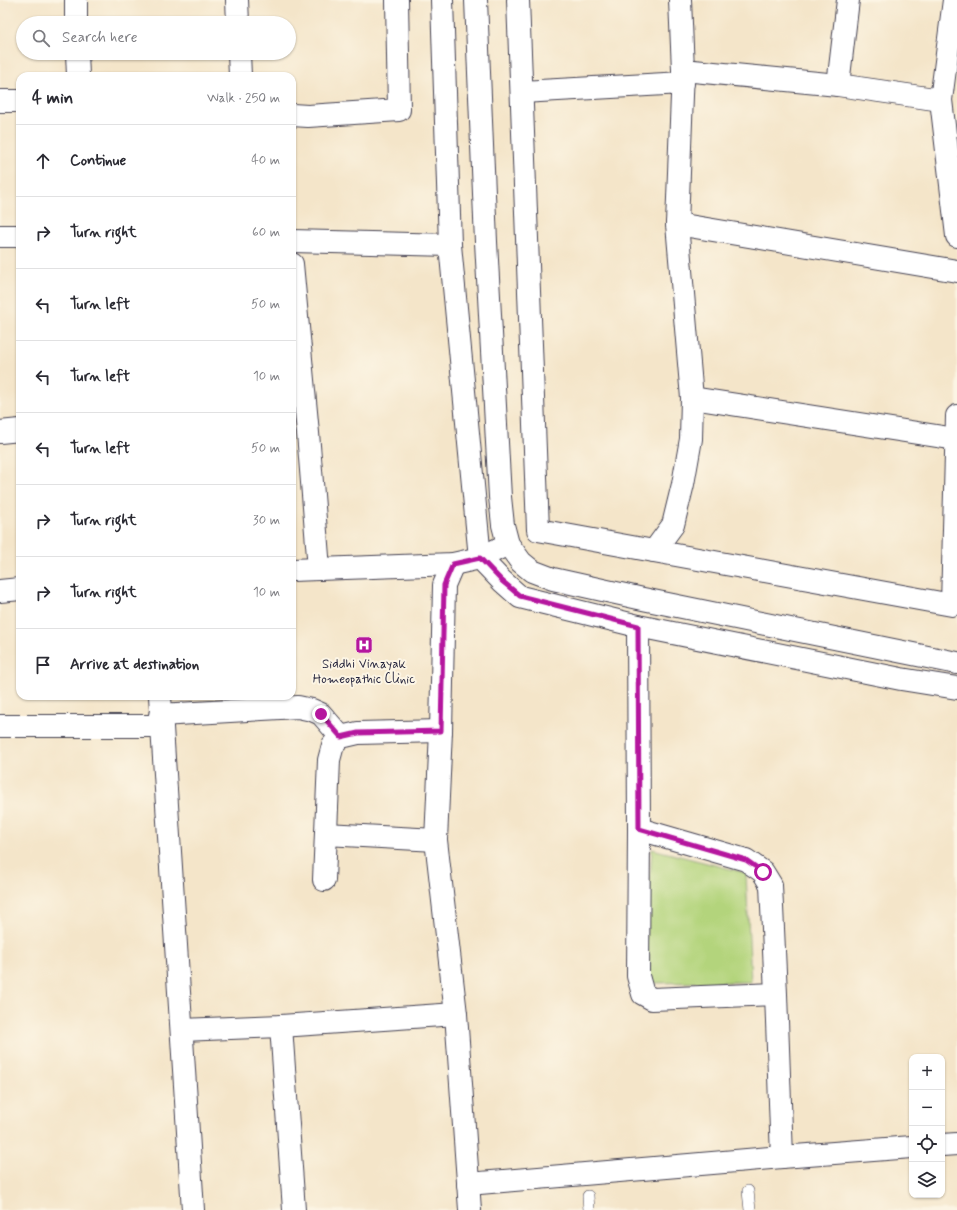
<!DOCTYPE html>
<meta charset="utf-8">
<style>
:root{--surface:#fff;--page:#f7f7f7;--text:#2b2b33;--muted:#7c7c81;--line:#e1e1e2}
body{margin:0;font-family:Mynerve,sans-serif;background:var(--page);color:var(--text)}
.controls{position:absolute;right:12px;bottom:12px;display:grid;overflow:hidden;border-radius:8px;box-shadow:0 1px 3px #0004}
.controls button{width:36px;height:36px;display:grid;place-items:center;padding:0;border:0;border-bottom:1px solid var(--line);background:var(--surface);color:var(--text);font:20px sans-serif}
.stop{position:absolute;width:12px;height:12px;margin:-9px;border:3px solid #b5179e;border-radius:50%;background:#fff}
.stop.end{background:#b5179e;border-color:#fff;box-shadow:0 1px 4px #0008}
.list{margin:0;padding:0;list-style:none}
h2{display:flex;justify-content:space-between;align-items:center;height:52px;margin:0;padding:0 16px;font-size:17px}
h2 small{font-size:13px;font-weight:400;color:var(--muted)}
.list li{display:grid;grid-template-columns:26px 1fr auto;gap:12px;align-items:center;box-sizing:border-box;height:72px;padding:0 16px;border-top:1px solid var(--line)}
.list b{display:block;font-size:15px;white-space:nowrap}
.list em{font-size:13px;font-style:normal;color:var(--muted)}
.icon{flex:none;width:22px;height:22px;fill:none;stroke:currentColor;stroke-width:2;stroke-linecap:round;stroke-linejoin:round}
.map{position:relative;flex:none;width:957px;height:1210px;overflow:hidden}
.search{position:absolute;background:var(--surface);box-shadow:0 1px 3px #0004;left:16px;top:16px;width:280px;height:44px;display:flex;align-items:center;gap:10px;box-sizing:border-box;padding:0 14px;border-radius:22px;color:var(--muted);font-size:15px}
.panel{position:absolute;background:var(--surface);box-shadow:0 1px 3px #0004;left:16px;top:72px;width:280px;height:628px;border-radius:12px}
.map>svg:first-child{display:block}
.green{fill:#b3d47c;stroke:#6a7b5c}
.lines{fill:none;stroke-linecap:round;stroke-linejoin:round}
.lane-casing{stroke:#423f50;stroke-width:12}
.street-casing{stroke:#423f50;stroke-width:24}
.secondary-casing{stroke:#423f50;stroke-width:24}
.lane{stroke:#fff;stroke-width:11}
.street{stroke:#fff;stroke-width:22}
.secondary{stroke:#fff;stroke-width:22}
.route{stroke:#b5179e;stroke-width:5}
.labels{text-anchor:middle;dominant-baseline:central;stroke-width:4;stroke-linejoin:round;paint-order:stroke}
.poi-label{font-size:13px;fill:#22223b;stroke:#fcf5e5}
</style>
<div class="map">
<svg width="957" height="1210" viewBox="0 0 957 1210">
<rect width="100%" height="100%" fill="#fcf5e5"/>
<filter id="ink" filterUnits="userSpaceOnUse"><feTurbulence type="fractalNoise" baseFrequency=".025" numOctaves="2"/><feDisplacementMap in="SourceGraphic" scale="8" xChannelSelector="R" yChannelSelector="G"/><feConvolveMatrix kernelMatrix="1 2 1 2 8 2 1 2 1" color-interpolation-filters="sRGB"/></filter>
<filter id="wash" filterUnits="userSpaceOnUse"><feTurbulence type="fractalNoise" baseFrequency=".012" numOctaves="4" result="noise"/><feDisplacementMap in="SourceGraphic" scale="16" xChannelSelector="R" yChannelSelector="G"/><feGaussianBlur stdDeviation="0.9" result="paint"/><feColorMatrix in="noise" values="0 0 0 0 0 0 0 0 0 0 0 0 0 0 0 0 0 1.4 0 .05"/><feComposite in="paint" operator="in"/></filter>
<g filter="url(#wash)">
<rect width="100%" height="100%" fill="#f4e5c9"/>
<polygon class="green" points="652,849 746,873 751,982 643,983"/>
</g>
<g filter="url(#ink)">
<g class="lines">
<defs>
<g id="lane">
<polyline points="748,1191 750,1210"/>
<polyline points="588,1196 589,1210"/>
</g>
<g id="street">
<polyline points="76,0 76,23"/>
<polyline points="237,0 238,23"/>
<polyline points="518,0 538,530 952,605 957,416"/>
<polyline points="954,0 941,100 957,236"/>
<polyline points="77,53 78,76"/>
<polyline points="239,53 240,76"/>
<polyline points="683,70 838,85 941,100"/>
<polyline points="838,85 848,0"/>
<polyline points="522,92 683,83"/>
<polyline points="0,101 20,101"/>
<polyline points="292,115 308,116 399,110 397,0"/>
<polyline points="677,224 957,271"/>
<polyline points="0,236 20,236"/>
<polyline points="292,241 450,245"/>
<polyline points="292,264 308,433 319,569"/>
<polyline points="692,398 956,439"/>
<polyline points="0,432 20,430"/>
<polyline points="654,551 673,525 683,484 691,439 692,398 677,224 683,70 680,0"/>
<polyline points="453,564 444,585 441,731 436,840 456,1014 470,1210"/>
<polyline points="292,570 453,564 480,558 508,544"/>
<polyline points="0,591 20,589"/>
<polyline points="638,626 639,829"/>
<polyline points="160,696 193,1210"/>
<polyline points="160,715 298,707 312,710 321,714 341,737"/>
<polyline points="0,726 161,726"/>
<polyline points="326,834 436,840"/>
<polyline points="324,880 329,760 333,745 341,737 358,733 441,731"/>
<polyline points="776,994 771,885 763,872 746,860 639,829 638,976 643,994 652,999 776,994 782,1157"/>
<polyline points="281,1026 294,1210"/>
<polyline points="182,1030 281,1026 456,1014"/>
<polyline points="942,1145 957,1144"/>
<polyline points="468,1184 782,1157 912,1147"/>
</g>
<g id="secondary">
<polyline points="442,0 450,245 480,558 502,581 520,597 638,626 901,679 957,688"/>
<polyline points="476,0 486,242 500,497 503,525 508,544 521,562 532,571 553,579 643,599 957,663"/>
</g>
</defs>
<use href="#lane" class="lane-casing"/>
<use href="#street" class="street-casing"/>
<use href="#secondary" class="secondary-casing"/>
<use href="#lane" class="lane"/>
<use href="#street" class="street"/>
<use href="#secondary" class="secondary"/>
</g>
</g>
<g class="lines" filter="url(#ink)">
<polyline class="route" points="321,714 341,737 358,733 441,731 444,585 453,564 480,558 502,581 520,596 638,626 639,829 746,860 763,872"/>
</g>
<defs>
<symbol id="hospital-square" viewBox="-11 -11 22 22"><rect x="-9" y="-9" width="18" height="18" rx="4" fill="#b5179e" stroke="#fcf5e5"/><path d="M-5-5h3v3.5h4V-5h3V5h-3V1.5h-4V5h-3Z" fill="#fff"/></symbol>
</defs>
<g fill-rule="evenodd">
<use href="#hospital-square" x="354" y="635" width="20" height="20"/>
</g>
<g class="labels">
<g class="poi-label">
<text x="364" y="664">Siddhi Vinayak<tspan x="364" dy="15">Homeopathic Clinic</tspan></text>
</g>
</g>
</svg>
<div class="controls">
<button>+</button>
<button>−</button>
<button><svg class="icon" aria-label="locate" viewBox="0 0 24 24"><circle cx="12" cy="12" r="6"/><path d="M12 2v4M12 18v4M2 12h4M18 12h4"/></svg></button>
<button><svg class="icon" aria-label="layers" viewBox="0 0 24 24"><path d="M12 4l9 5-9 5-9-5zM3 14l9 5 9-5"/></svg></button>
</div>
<div class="stop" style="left:763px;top:872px"></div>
<div class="stop end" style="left:321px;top:714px"></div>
<div class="search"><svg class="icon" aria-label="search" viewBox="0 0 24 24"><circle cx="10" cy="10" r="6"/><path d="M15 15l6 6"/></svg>Search here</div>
<section class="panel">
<h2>4 min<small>Walk · 250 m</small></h2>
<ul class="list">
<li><svg class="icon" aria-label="ahead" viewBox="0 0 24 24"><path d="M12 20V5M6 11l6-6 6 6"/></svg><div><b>Continue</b></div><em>40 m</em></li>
<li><svg class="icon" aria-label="right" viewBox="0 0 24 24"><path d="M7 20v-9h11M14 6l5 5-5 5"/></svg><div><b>Turn right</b></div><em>60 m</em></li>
<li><svg class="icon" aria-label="left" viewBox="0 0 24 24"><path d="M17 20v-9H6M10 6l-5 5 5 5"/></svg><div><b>Turn left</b></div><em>50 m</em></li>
<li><svg class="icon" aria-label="left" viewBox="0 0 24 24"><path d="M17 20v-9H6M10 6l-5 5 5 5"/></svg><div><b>Turn left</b></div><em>10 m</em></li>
<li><svg class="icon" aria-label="left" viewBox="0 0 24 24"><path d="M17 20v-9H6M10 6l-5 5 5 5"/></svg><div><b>Turn left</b></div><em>50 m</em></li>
<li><svg class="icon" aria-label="right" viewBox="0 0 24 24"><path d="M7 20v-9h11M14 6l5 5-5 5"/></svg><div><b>Turn right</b></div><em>30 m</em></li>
<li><svg class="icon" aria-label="right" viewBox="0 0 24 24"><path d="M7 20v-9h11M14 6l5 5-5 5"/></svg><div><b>Turn right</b></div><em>10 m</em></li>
<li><svg class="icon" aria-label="arrive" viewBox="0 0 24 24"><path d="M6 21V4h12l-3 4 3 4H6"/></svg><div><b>Arrive at destination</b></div></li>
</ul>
</section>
</div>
